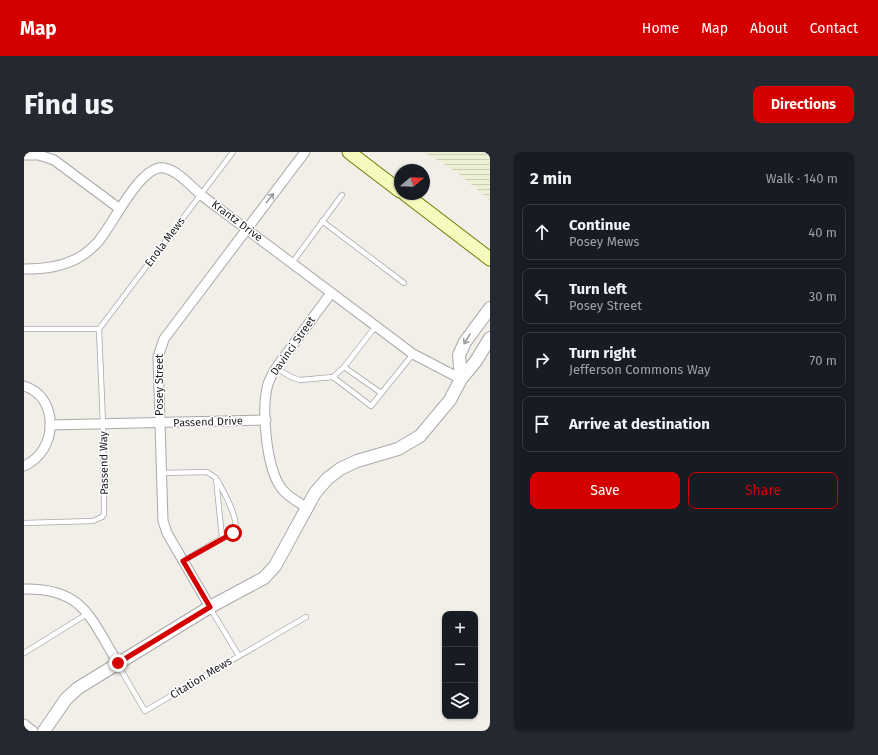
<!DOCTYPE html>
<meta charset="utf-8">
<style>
:root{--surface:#171b24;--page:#242831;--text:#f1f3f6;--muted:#9ea1a6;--line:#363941;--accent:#d40000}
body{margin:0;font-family:"Fira Sans",sans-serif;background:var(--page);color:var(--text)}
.controls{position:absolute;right:12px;bottom:12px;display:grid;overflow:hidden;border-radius:8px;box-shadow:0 1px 3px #0004}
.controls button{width:36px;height:36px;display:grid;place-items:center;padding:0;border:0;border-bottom:1px solid var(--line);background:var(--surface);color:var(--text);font:20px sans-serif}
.compass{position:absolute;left:370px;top:12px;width:36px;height:36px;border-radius:50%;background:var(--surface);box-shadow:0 1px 3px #0004;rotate:71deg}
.stop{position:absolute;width:12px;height:12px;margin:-9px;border:3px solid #d40000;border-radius:50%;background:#fff}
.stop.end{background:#d40000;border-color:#fff;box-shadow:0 1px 4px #0008}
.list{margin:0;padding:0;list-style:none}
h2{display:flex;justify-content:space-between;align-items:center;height:52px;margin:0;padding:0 16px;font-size:17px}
h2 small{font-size:13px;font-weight:400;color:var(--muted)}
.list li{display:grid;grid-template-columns:26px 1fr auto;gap:12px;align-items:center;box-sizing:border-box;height:56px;margin:0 8px 8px;padding:0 8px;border:1px solid var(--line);border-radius:8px}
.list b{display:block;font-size:15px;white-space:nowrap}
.list p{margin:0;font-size:13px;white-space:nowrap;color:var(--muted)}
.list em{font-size:13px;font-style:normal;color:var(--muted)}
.actions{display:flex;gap:8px;padding:12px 16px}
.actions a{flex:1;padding:9px 0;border:1px solid var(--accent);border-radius:8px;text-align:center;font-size:14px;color:var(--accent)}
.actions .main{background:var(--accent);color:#fff}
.icon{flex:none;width:22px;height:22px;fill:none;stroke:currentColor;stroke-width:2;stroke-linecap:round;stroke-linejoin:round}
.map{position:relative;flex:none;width:466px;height:579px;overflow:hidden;border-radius:8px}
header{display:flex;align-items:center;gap:24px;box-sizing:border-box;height:56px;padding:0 20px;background:var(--accent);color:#fff}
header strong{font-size:19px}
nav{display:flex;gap:22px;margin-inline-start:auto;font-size:14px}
.intro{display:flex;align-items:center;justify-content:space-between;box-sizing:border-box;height:96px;padding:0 24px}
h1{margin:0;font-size:28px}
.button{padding:10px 18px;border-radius:8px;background:var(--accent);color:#fff;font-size:14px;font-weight:700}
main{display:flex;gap:24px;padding:0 24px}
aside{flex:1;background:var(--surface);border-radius:8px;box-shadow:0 1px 3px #0004}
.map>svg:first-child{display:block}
.farmland{fill:url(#farmland-rules)}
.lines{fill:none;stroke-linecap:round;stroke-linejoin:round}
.service-casing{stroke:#a9a9a9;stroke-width:6}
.minor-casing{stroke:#a9a9a9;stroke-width:11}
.tertiary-casing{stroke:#a9a9a9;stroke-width:14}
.secondary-casing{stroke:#707d05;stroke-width:15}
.service{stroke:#fff;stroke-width:4.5}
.minor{stroke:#fff;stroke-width:9}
.tertiary{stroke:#fff;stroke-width:12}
.secondary{stroke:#f7fabf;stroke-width:13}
.oneway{stroke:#9c9c9c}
.route{stroke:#d40000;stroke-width:5}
.labels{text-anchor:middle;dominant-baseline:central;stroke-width:3;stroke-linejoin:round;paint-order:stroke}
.street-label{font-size:11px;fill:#222;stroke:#fff}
</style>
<header>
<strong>Map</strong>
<nav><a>Home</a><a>Map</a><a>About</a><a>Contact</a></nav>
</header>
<div class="intro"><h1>Find us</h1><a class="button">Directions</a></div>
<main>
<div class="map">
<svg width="466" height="579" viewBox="0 0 466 579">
<defs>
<pattern id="farmland-rules" width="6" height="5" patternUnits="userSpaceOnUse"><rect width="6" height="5" fill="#eef0d5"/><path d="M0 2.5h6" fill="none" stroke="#ccceb7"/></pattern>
</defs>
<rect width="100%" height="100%" fill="#f2efe9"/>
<polygon class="farmland" points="400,0 466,0 466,48 431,19"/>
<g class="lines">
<defs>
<g id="service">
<polyline points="298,69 380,131"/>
<polyline points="268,111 318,43"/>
<polyline points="0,177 75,177"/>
<polyline points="75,177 209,0"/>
<polyline points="320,215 357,241"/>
<polyline points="252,216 267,225 276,228 309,225 320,215 352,174"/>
<polyline points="309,225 347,254 389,202"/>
<polyline points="137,321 183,320 192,326 198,386 159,409"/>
<path d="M194 329C199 339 215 366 211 377 209 382 202 384 198 386"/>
<polyline points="0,371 69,369 78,365 80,362 79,272 75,177"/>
<polyline points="186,456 215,504"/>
<polyline points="0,501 63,462"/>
<polyline points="94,513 121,559 282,465"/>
</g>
<g id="minor">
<polyline points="0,3 15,3 30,8 96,57"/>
<path d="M0 117C20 117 41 115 59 103 64 100 69 95 73 91 88 75 116 12 140 16 153 18 167 34 177 43L389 202 437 227"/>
<path d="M0 234C35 244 35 299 0 314"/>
<polyline points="26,273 242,268"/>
<path d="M282 355C274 350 264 345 258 337 242 317 237 256 244 232 246 226 249 221 252 216L307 141"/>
<path d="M0 437C60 436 66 466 94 511"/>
<polyline points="186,455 143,381 139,369 134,205 140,187 281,0"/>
<polyline points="0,572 9,579"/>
</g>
<g id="tertiary">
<polyline points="437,227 435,203 441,190 466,156"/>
<polyline points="20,579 42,547 54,536 186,455 240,426 251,414 291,341 303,327 316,317 333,309 374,297 396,284 426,248 437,227 452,209 466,186"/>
</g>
<g id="secondary">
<polyline points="325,0 376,39"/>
<polyline points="381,42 466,107"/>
</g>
</defs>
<use href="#service" class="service-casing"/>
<use href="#minor" class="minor-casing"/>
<use href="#tertiary" class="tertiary-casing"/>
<use href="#secondary" class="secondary-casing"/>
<use href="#service" class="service"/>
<use href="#minor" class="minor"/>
<use href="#tertiary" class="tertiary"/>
<use href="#secondary" class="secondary"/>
</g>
<defs><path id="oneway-shaft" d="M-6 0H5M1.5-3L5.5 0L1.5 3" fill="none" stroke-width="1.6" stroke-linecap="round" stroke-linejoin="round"/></defs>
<g class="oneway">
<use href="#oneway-shaft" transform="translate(246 46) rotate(-52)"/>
<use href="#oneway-shaft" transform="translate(443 187) rotate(121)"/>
</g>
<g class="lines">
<polyline class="route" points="94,511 186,455 159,409 209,381"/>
</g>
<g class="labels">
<g class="street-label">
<text transform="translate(213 69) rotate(37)">Krantz Drive</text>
<text transform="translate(141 90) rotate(-53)">Enola Mews</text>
<text transform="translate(269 194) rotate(-55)">Davinci Street</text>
<text transform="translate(135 233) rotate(-90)">Posey Street</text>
<text transform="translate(184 270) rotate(-2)">Passend Drive</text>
<text transform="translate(80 311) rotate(-91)">Passend Way</text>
<text transform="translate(177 526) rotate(-31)">Citation Mews</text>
</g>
</g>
</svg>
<div class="controls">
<button>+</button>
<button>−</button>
<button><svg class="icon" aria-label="layers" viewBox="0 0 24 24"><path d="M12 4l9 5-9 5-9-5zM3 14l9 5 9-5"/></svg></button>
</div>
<svg class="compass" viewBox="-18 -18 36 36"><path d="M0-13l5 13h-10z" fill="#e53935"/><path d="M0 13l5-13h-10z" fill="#9ea1a6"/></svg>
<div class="stop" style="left:209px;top:381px"></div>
<div class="stop end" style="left:94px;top:511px"></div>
</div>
<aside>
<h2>2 min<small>Walk · 140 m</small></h2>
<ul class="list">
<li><svg class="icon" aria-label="ahead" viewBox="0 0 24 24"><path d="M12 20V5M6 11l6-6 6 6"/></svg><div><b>Continue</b><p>Posey Mews</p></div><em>40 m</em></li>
<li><svg class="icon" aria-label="left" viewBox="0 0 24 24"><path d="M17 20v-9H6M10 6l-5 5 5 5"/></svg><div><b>Turn left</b><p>Posey Street</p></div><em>30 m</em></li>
<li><svg class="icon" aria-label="right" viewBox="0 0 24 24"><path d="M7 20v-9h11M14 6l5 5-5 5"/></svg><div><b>Turn right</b><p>Jefferson Commons Way</p></div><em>70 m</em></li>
<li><svg class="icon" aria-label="arrive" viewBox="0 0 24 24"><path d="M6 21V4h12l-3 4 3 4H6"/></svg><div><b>Arrive at destination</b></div></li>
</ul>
<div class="actions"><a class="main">Save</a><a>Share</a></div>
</aside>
</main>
